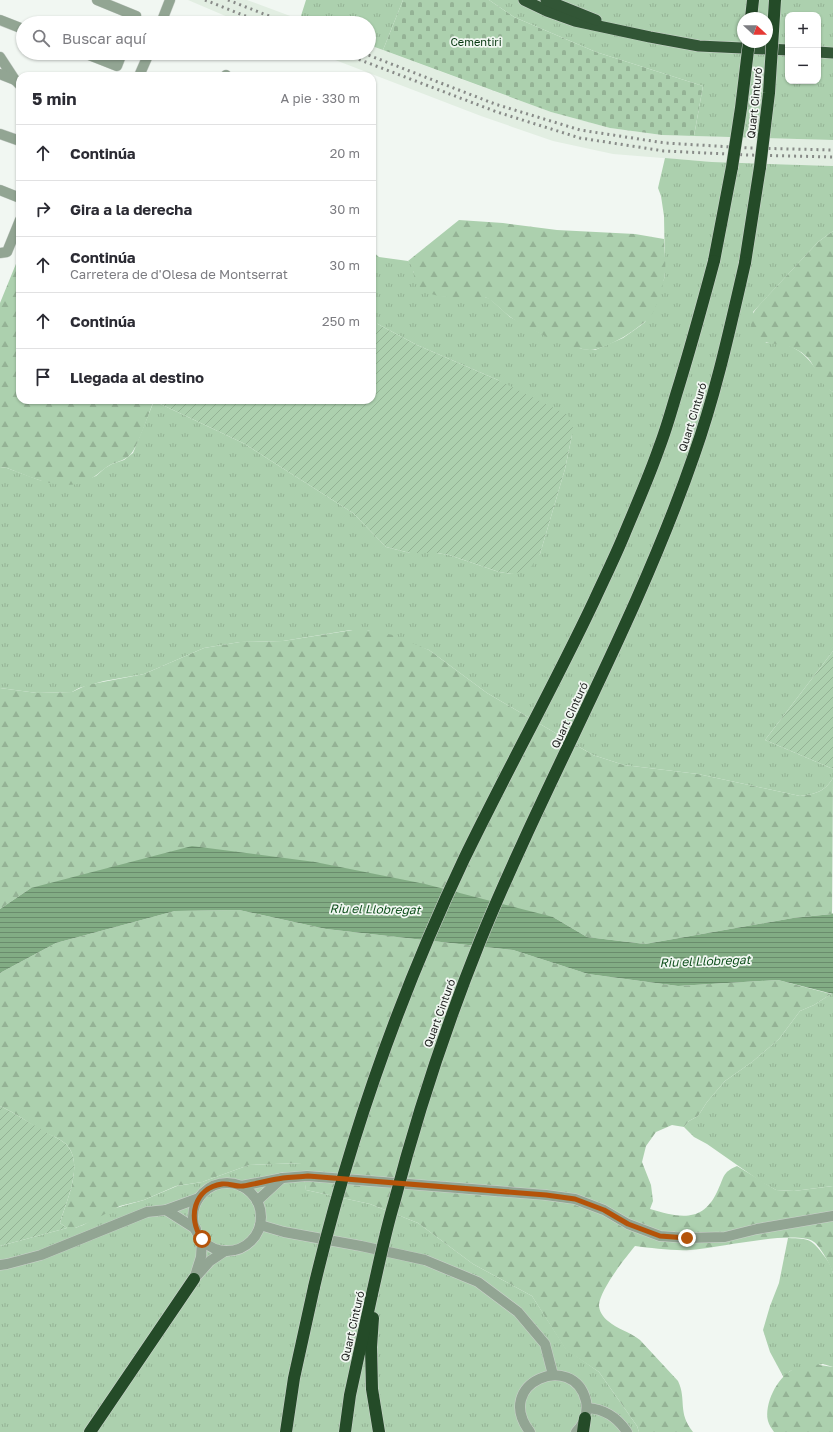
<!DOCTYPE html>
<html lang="es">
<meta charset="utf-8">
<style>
:root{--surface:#fff;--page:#f7f7f7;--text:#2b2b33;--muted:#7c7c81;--line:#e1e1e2}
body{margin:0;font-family:"Golos Text",sans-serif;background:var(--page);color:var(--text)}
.controls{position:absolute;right:12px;top:12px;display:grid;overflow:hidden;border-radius:8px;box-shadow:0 1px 3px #0004}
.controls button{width:36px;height:36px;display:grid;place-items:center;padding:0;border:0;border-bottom:1px solid var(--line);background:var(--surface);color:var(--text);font:20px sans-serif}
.compass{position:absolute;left:737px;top:12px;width:36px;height:36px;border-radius:50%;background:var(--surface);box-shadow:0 1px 3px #0004;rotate:111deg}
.stop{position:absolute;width:12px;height:12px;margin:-9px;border:3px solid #b45309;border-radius:50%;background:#fff}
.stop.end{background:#b45309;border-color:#fff;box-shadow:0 1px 4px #0008}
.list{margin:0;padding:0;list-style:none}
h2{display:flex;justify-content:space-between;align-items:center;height:52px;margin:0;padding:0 16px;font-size:17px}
h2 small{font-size:13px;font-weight:400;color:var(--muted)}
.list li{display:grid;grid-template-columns:26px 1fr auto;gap:12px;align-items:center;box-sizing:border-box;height:56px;padding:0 16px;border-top:1px solid var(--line)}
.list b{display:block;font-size:15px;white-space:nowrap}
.list p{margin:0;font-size:13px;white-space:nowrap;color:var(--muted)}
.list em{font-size:13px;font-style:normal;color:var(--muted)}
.icon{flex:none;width:22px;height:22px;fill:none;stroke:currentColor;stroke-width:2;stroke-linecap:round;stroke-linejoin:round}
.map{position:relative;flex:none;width:833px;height:1432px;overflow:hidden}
.search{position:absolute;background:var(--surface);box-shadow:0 1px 3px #0004;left:16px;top:16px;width:360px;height:44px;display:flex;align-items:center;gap:10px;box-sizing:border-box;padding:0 14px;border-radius:22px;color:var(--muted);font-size:15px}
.panel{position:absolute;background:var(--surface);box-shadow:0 1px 3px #0004;left:16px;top:72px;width:360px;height:332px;border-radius:12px}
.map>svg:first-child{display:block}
.built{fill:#e2eee2}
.grass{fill:url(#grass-tufts);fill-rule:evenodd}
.forest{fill:url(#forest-firs)}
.cemetery{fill:url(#cemetery-stones)}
.garden{fill:url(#garden-furrows)}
.water{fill:url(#water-rules)}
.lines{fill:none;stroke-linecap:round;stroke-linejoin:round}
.minor-casing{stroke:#ccd1cd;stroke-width:11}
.tertiary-casing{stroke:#ccd1cd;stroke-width:11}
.trunk-casing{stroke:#ccd1cd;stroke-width:12}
.motorway-casing{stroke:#ccd1cd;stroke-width:13}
.minor{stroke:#92a593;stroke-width:10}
.tertiary{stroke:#92a593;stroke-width:10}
.trunk{stroke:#325636;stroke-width:11}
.motorway{stroke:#244b28;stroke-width:12}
.rail{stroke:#888b88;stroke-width:3;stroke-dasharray:2 4;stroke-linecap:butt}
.motorway-bridge-casing{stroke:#ccd1cd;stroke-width:13;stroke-linecap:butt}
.motorway-bridge{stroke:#244b28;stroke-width:12}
.route{stroke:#b45309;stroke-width:5}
.labels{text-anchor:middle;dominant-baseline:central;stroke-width:3.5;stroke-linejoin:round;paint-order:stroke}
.park-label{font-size:11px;fill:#063710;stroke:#f1f7f2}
.street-label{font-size:11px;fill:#222422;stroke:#f1f7f2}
.water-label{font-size:12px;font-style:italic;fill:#10501d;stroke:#f1f7f2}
</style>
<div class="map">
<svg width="833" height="1432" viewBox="0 0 833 1432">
<defs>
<pattern id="grass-tufts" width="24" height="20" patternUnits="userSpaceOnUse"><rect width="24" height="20" fill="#acd0ae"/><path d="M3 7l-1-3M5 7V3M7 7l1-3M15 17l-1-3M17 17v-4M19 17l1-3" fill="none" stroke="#94b295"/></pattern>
<pattern id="forest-firs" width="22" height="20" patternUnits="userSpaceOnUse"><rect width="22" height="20" fill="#acd0ae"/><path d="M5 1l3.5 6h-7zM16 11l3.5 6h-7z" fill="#94b295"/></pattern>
<pattern id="cemetery-stones" width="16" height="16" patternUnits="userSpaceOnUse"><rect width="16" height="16" fill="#acd0ae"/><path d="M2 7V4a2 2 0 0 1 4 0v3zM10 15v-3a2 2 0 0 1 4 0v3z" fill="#94b295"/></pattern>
<pattern id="garden-furrows" width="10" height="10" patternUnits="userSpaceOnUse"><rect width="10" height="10" fill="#acd0ae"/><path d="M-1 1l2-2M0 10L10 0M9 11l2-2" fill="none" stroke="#94b295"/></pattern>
<pattern id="water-rules" width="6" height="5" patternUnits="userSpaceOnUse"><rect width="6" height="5" fill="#82ac84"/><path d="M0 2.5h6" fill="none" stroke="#6a8c6c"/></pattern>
</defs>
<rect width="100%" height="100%" fill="#f1f7f2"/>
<g class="built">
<polygon points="188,0 247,0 309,23 242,23"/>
<polygon points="369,45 551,112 610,128 662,135 833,140 833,166 712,162 613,154 553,141 481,116 317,53 369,53"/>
</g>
<g class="grass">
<polygon points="306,0 403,0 383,50 369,45 369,23 309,23 300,19"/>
<path d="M489 0H833V140L694 136 703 86 596 52 514 17ZM788 15H818V81H788ZM743 18H767V42H743Z"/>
<path d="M665 158 712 162 833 166V231L818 242 753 312 766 343C803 341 812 364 830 390L833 392V651L765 740 833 769V778C824 792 816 794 800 796L698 774 624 765 593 755 487 693 429 650 367 630H351L283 641 240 642 204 648 144 674 104 681 79 688 72 692 37 693 0 688V467L7 468 39 480 61 484H74L96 476 105 468 112 464 124 460 133 453 154 401 243 443 353 513 386 547 410 553H437L449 555 499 572 512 574 540 554 565 469 572 435 498 380 417 345 372 321 374 297 372 251 379 257 408 261 413 265V272L441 296 485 297 490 299 510 317 542 334 582 349 595 350 623 338 640 326 645 322 664 279 665 272 664 216 661 196 658 188Z"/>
<polygon points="831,994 833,994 833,1186 794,1191 776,1190 760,1181 707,1144 694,1137 684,1127 689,1121 698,1116 707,1102 725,1081 752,1062 779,1039 800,1011 814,1005"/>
<polygon points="302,1163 306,1190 370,1204 418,1223 473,1264 532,1296 566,1349 599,1372 637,1426 639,1432 0,1432 0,1246 67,1228 75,1228 83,1225 112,1209 144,1200 177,1186 202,1182 249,1165"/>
<path d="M788 1238C810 1239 811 1238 825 1257 829 1262 832 1267 833 1274V1367L823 1364 790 1371 784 1378 770 1352 763 1330 770 1306 779 1283Z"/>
</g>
<g class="forest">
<path d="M459 220 503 223 557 230 635 234 664 239C664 253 667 266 664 279 662 290 658 304 652 314 643 327 606 350 590 350 574 349 555 341 541 334 530 329 518 323 509 316 500 309 494 301 485 297 467 297 431 301 419 286 411 277 416 269 408 261Z"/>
<path d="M833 231V392C820 386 816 366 807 357 792 342 774 346 757 340 747 323 749 316 762 302L818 242Z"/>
<path d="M20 254V400H154C148 415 141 438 133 451 128 460 118 461 110 465 101 470 95 478 84 482 58 491 31 477 7 468L0 467V303Z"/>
<path d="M359 629 367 630 393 635 429 650 487 693 593 755 624 765 698 774 800 796C816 794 824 792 833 778L832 914 793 918 645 944 587 937 553 917 31 888 0 909V688L37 693 72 692 87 685 144 674 204 648 240 642 283 641Z"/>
<path d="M239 910 326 929 513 950 588 974 678 986 778 980 831 994 814 1005 800 1011 779 1039 752 1062 725 1081 707 1102 698 1116 689 1121 684 1127 672 1125 656 1132 646 1146 642 1162 651 1185 653 1201 650 1209C678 1217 702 1224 717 1192 724 1178 722 1172 737 1166L776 1190 794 1191 833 1186V1274C832 1267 820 1246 814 1242 796 1229 715 1249 690 1250 673 1251 651 1248 635 1246 625 1258 600 1290 599 1305 599 1311 603 1317 608 1321 617 1329 630 1332 640 1340L678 1381C687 1400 677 1412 693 1432H639L637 1426 599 1372 566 1350 532 1296 473 1264 418 1223 370 1204 306 1190 301 1163 249 1165 202 1182 176 1186 144 1200 120 1206 90 1222 75 1228H67L60 1223C66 1201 85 1164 66 1144 59 1138 50 1135 42 1131 28 1122 15 1113 0 1106V973L56 943 175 911Z"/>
<path d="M813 1364 833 1367V1432H774C772 1429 769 1425 768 1421 764 1404 777 1378 792 1370 799 1366 806 1365 813 1364Z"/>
</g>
<polygon class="cemetery" points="403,0 489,0 514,17 596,52 703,86 694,136 662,135 610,128 551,112 383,50"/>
<g class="garden">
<polygon points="372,321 417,345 498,380 568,415 573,428 572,435 565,469 540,554 530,568 524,571 512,574 499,572 449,555 437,553 410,553 386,547 353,513 243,443 154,401 154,400 372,400"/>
<polygon points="833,651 833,769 765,740"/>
<path d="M0 1106C15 1113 28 1122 42 1130 50 1135 59 1138 66 1144 85 1164 66 1201 60 1223L67 1228 0 1246Z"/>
</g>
<polygon class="water" points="192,846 315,862 425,884 553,917 587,937 645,944 793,918 832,914 833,913 833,994 778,980 678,986 588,974 513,950 326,929 239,910 175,911 56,943 0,973 0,909 31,888"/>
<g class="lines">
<defs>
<g id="minor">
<polyline points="97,0 136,16 134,23"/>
<polyline points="0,20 23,29"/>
<polyline points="161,23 170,0"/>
<polyline points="84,53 117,66 122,53"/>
<polyline points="0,57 15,80 20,85"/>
<polyline points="0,74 15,80"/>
<polyline points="139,76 149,53"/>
<polyline points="226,76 226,75"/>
<polyline points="0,134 20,141"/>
<polyline points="0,190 20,198"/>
<polyline points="0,253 7,252 20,220"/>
<path d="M587 1408C605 1409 617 1417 627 1432"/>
</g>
<g id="tertiary">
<circle cx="227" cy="1217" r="34"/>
<polyline points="241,1186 283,1178 307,1176 546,1195 575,1199 604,1210 628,1224 660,1236 687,1238 725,1237 757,1229 833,1216"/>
<polyline points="257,1201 282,1178"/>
<polyline points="166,1210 196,1229"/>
<polyline points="260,1225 284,1232 361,1246 425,1260 478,1282 518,1312 545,1344 553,1375"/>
<polyline points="0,1265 7,1264 41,1255 147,1212 166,1210 199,1198"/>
<polyline points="195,1276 201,1257 202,1239"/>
<polyline points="194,1279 210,1261 225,1251"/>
<path d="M530 1432C492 1383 574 1350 586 1401 588 1413 584 1424 576 1432"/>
</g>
<g id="trunk">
<polyline points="524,0 547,11 575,21 650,37 699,46 788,50"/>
<polyline points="546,0 596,20"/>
<polyline points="818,52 833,53"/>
</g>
<g id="motorway">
<polyline points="751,18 753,0"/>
<polyline points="714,261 732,167"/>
<polyline points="745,263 760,167"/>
<polyline points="373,1318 371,1347 372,1389 379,1432"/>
<polyline points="90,1432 194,1279"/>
<polyline points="286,1432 294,1378 314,1287"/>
<polyline points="345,1432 350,1395 372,1294"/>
<polyline points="583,1432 585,1418"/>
</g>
</defs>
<use href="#minor" class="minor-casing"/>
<use href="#tertiary" class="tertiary-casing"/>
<use href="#trunk" class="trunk-casing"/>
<use href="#motorway" class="motorway-casing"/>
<use href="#minor" class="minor"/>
<use href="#tertiary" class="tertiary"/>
<use href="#trunk" class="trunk"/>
<use href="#motorway" class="motorway"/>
<g class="rail">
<polyline points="205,0 263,23"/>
<polyline points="228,0 287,23"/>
<polyline points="342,53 497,112 580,138 664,151 748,155 833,157"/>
<polyline points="363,53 495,104 580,130 665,143 749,148 833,150"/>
</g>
<defs>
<g id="motorway-bridge">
<polyline points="732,167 741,108 749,42"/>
<polyline points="760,167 769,93 775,0"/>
<path d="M314 1287C349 1139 399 996 464 859 506 772 553 688 594 601 604 579 615 557 624 535 636 506 649 477 659 448 666 430 671 412 676 395 690 350 702 306 714 261"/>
<path d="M372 1294C379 1264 385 1233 394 1203 417 1114 446 1026 480 941 547 777 636 623 694 455 716 393 730 328 745 263"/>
</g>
</defs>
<use href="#motorway-bridge" class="motorway-bridge-casing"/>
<use href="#motorway-bridge" class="motorway-bridge"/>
</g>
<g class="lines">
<path class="route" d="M202 1239C187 1218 194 1188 222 1184 229 1183 236 1187 243 1186 256 1184 269 1180 283 1178 291 1177 299 1177 308 1176L546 1195 575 1199 604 1210 628 1224 660 1236 687 1238"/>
</g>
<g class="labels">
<g class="park-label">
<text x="476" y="41">Cementiri</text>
</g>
<g class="street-label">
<text transform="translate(754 103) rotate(-84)">Quart Cinturó</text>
<text transform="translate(692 417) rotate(-73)">Quart Cinturó</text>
<text transform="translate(569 715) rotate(-65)">Quart Cinturó</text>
<text transform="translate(439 1013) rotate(-70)">Quart Cinturó</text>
<text transform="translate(352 1326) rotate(-77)">Quart Cinturó</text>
</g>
<g class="water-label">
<text transform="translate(375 909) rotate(1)">Riu el Llobregat</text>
<text transform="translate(705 961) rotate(-2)">Riu el Llobregat</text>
</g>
</g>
</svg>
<div class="controls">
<button>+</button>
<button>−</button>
</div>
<svg class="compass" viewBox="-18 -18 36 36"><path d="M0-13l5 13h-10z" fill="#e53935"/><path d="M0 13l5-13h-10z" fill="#7c7c81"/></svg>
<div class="stop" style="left:202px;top:1239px"></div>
<div class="stop end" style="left:687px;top:1238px"></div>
<div class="search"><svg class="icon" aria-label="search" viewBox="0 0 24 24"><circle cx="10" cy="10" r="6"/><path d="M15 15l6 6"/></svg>Buscar aquí</div>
<section class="panel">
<h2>5 min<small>A pie · 330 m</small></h2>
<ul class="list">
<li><svg class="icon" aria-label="ahead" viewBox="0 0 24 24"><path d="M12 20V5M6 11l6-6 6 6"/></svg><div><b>Continúa</b></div><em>20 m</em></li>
<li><svg class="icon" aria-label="right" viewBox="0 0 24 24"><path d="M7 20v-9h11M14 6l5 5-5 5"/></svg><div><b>Gira a la derecha</b></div><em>30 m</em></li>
<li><svg class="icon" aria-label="ahead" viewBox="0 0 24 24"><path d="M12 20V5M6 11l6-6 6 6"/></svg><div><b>Continúa</b><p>Carretera de d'Olesa de Montserrat</p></div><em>30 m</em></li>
<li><svg class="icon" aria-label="ahead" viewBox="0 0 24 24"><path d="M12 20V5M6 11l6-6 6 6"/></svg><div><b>Continúa</b></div><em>250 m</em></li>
<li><svg class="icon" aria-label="arrive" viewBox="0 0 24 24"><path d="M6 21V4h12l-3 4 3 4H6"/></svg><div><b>Llegada al destino</b></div></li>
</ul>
</section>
</div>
